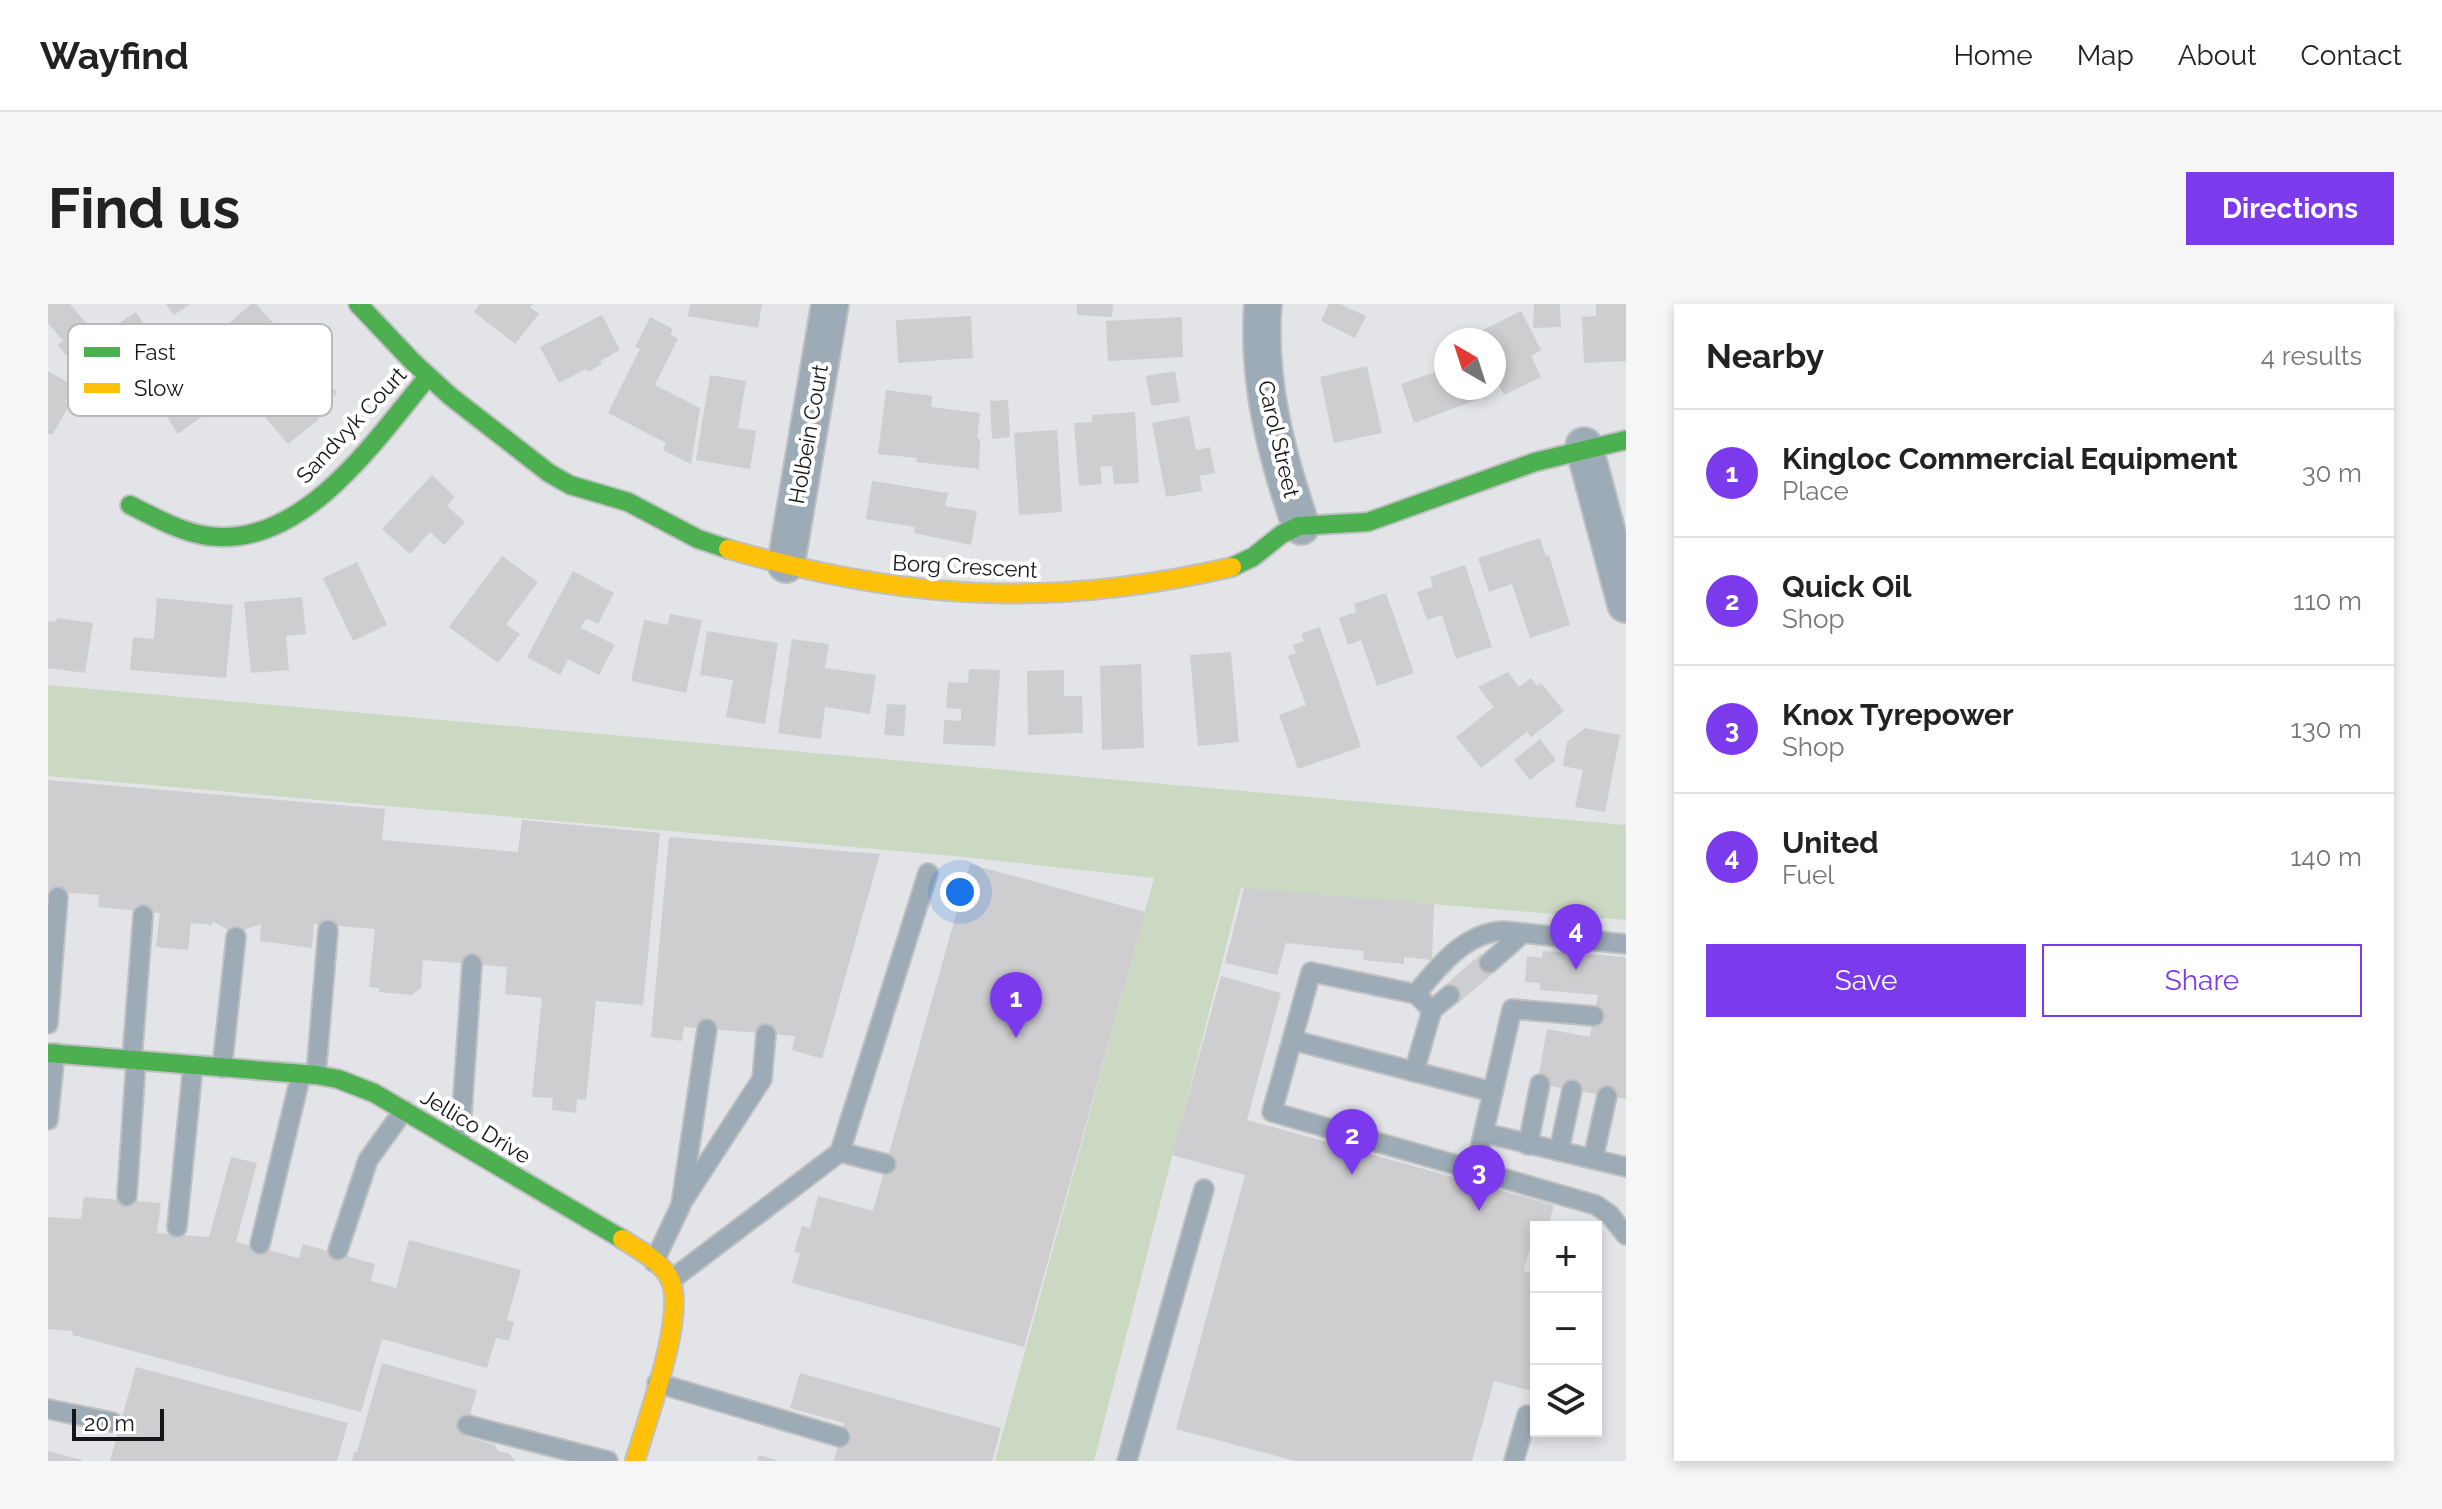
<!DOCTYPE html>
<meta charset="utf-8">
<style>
:root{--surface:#fff;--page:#f6f6f6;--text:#222;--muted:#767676;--line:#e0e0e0;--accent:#7c3aed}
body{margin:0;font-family:Raleway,sans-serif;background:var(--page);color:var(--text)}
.controls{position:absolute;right:24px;bottom:24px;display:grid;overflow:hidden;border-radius:0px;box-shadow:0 4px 12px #0003}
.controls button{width:72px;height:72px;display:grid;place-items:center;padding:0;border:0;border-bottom:2px solid var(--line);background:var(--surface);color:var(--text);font:40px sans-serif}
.compass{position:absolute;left:1386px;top:24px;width:72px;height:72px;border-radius:50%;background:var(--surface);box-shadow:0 4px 12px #0003;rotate:321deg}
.scale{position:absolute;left:24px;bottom:20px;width:92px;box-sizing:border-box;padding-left:8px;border:4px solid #151619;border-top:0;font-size:22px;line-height:28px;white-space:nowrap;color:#151619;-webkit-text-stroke:6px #fff;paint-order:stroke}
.you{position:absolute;left:912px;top:588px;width:28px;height:28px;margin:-20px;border:6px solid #fff;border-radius:50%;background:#1a73e8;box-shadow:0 0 0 12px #1a73e833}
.badge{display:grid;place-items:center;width:52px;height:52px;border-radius:50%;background:var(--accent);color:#fff;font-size:26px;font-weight:700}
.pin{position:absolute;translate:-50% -66px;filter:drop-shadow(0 2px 4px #0008)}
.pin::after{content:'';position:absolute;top:42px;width:28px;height:24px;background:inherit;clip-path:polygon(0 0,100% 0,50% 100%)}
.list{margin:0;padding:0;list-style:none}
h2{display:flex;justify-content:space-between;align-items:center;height:104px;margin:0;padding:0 32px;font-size:34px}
h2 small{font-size:26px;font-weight:400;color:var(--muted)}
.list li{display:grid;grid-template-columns:52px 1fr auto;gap:24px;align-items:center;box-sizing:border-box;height:128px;padding:0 32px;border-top:2px solid var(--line)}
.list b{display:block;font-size:30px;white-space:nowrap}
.list p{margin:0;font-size:26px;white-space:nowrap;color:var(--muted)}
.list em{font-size:26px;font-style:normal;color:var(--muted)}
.actions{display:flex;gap:16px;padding:24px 32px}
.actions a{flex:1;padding:18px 0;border:2px solid var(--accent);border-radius:0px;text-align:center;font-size:28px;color:var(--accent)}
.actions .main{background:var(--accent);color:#fff}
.icon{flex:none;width:44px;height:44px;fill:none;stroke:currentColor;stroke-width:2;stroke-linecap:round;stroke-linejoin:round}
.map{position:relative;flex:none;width:1578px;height:1157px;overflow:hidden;border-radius:0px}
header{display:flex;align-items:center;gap:48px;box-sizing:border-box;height:112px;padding:0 40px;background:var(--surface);border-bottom:2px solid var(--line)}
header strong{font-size:38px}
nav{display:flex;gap:44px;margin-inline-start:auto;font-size:28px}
.intro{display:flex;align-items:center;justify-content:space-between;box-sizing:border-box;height:192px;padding:0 48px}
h1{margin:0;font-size:56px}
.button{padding:20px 36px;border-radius:0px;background:var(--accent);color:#fff;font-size:28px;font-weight:700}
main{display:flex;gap:48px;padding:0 48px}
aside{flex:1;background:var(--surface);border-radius:0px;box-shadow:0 4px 12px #0003}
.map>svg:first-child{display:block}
.green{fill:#cbd8c2}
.building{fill:#cecdcf}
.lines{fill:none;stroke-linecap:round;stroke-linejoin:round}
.lane-casing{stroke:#bfc0c2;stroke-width:22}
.street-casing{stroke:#bfc0c2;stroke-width:40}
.fast-casing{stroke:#bfc0c2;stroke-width:22}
.slow-casing{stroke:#bfc0c2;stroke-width:22}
.lane{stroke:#9dabb6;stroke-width:18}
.street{stroke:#9dabb6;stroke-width:36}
.fast{stroke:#4caf50;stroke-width:18}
.slow{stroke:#ffc107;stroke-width:18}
.labels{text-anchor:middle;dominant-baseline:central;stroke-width:8;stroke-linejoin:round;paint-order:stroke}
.street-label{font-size:22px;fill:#151619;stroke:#fff}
.key{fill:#fff;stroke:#b9b9ba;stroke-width:2}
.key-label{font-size:22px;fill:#151619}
</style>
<header>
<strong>Wayfind</strong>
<nav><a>Home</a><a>Map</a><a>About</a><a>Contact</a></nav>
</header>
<div class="intro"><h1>Find us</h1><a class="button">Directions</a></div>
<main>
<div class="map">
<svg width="1578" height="1157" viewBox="0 0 1578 1157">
<rect width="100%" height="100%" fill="#e3e4e8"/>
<polygon class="green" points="0,381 1578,521 1578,616 1193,584 1046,1157 947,1157 1106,574 917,553 0,472"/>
<g class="building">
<polygon points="0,0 22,0 50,33 88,8 156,111 130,130 115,106 103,114 91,96 79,104 63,79 74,72 50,37 24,58 10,41 15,37 0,19"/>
<polygon points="118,0 142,0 126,11"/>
<polygon points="203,0 208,0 243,39 190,86 166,59 193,35 180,20"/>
<polygon points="432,0 485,0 482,3 491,10 467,40 426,8"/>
<polygon points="642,0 714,0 710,24 640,12"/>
<polygon points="1029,0 1065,0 1064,13 1029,11"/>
<polygon points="1281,0 1292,0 1318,12 1307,34 1273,17"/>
<polygon points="1486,0 1512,0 1513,23 1485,24"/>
<polygon points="1548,0 1578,0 1578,57 1536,59 1534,13 1548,12"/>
<polygon points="1473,7 1493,46 1483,52 1493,73 1456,91 1446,72 1446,36 1428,36 1425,31"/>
<polygon points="554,11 572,46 552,57 554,60 540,68 538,65 511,79 492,43"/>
<polygon points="923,12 925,54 850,59 848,16"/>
<polygon points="602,13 625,25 622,30 630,35 607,81 652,104 643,160 615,146 618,139 560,109 592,45 587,43"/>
<polygon points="1134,13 1135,53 1060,57 1058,17"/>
<polygon points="264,60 289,89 267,109 271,115 240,140 216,112 240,89 236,85"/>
<polygon points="1319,62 1334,129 1286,139 1272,73"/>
<polygon points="1398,64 1398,84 1427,84 1431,95 1366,119 1353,80"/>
<polygon points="0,67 26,82 18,98 22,100 4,131 0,129"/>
<polygon points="1127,67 1132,98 1103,102 1098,72"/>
<polygon points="662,71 698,77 690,124 708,127 702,165 648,156"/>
<polygon points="838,86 884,92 883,103 932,109 929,134 932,135 931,165 868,158 869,154 830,150"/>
<polygon points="960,96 962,133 944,135 942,97"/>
<polygon points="1087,108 1091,179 1066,180 1064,162 1052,163 1054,180 1031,182 1026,119 1044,118 1044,111"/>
<polygon points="1141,112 1148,146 1162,143 1167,169 1152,172 1154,187 1118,193 1104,119"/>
<polygon points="1009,126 1014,208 971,211 966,129"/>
<polygon points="384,171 407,193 399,202 417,218 396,241 382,228 362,250 334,225"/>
<polygon points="824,177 900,189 897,202 929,207 923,241 866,229 867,223 818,215"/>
<polygon points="1492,234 1498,252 1501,251 1522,321 1482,334 1464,280 1441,288 1430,254"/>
<polygon points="454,252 490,278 458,320 472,330 450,359 401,323"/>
<polygon points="309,258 339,321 305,337 275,274"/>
<polygon points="1417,261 1444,343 1408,355 1394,311 1379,316 1369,288 1385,283 1382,273"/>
<polygon points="525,267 566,289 550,320 538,314 533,324 567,341 551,371 520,355 512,371 479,353"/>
<polygon points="1338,289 1366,369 1329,382 1313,336 1300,341 1291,314 1308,308 1306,300"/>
<polygon points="254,293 258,330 238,332 241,366 203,369 196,298"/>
<polygon points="109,294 185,301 178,374 82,366 85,333 106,335"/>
<polygon points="622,310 654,316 638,389 583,377 596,316 620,321"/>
<polygon points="9,314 45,319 37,369 0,364 0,317 8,318"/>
<polygon points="1272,323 1313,443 1250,465 1231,411 1258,401 1240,352 1248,349 1245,341 1256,337 1253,330"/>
<polygon points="659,327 730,339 717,420 678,413 685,376 652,371"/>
<polygon points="744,335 781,340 777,364 828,371 822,410 777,403 773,435 730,429"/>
<polygon points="1183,348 1191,438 1150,442 1142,351"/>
<polygon points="1093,360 1096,444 1054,446 1052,362"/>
<polygon points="921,365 952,366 947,442 895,440 896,416 913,417 913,405 898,404 900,378 920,379"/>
<polygon points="1016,366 1016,392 1034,392 1035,429 980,431 979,367"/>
<polygon points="1460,368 1471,383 1483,374 1489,382 1493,379 1516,407 1483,433 1479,428 1433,464 1408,433 1446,403 1430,383"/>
<polygon points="839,400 858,401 856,432 836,431"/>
<polygon points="1537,424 1572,431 1557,508 1527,503 1535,466 1515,462 1519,438"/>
<polygon points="1492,435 1508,456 1482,476 1466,456"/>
<polygon points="0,476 337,505 334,536 470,548 474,516 612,529 595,701 548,697 538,796 529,795 528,809 504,806 505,794 484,793 494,694 457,690 459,663 375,656 373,684 363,691 331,688 331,684 321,683 327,625 266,620 264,644 212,637 213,620 186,629 164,617 164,621 143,619 140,646 108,643 112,609 50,603 51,591 0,587"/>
<polygon points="621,533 832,550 774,755 744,746 747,732 636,723 634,737 603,733"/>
<polygon points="922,560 1097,608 976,1043 744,979 752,949 746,948 754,922 762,924 770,892 825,907"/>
<polygon points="1196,584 1386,600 1384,656 1356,653 1356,660 1315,656 1316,647 1238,639 1229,671 1177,659"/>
<polygon points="1495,647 1578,653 1578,795 1489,780 1499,725 1542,733 1550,691 1492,686 1492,679 1477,678 1479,652 1494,654"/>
<polygon points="1433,650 1448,667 1409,700 1395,683"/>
<polygon points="1173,672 1233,689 1199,816 1506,901 1500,923 1488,923 1488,950 1481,947 1476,967 1488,971 1488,1088 1446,1077 1424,1157 1247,1157 1128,1125 1197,871 1124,851"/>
<polygon points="183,853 209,859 188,938 251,954 255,940 327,960 323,977 348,984 361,936 473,966 459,1016 466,1018 461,1037 448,1034 439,1064 334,1035 313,1108 25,1031 24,1027 0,1025 0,913 33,915 36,893 113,899 109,929 161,933"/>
<polygon points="334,1059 429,1086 416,1132 447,1141 450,1147 462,1150 467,1157 304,1157 306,1148 309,1148"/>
<polygon points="88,1063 300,1119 289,1157 62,1157"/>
<polygon points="752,1069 953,1124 944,1157 786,1157 796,1119 742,1104"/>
<polygon points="0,1147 34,1156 34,1157 0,1157"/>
<polygon points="711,1151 728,1156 728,1157 709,1157"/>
</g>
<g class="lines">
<defs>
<g id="lane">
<polyline points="1441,659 1475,629"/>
<path d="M1368 690C1390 663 1417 628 1456 627L1578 640"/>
<polyline points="1384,706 1402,691"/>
<polyline points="0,720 10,593"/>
<polyline points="1244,736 1445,788"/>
<polyline points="84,756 95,611"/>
<polyline points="174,764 188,633"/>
<polyline points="1366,768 1384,706 1368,690 1263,668 1224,808 1548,901 1561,910 1578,931"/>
<polyline points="268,771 280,626"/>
<polyline points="0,816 7,749"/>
<polyline points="1436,829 1578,863"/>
<polyline points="412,837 424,660"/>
<polyline points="1480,841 1492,780"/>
<polyline points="1511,847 1524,786"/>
<polyline points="792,848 880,569"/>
<polyline points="1545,855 1559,792"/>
<polyline points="1427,866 1464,705 1546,712"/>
<polyline points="79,892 88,757"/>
<polyline points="636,895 714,775 718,730"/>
<polyline points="129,923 145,761"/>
<polyline points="212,940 253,770"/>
<polyline points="290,946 320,856 356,806"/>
<polyline points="606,958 633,901 659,725"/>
<polyline points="623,976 792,848 838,860"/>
<polyline points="609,1079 792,1133"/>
<polyline points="0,1105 64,1118"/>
<polyline points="419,1121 560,1157"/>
<polyline points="1079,1157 1156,885"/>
<polyline points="1466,1157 1479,1111"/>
</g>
<g id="street">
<path d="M1215 0C1209 76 1228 150 1253 222"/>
<polyline points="1536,142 1578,300"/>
<polyline points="738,260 782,0"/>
</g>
<g id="fast">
<polyline points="310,0 364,57 402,92 501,169 522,181 580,198 650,235 680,245"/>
<path d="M82 201C110 215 141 233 174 233 262 234 328 135 379 74"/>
<polyline points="1184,263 1205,253 1234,230 1251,222 1320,218 1487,158 1578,136"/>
<polyline points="0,749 268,771 290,775 326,789 574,935"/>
</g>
<g id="slow">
<path d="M680 245C857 296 1004 305 1184 263"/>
<path d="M574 935C589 945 613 957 622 975 639 1010 598 1118 587 1157"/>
</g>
</defs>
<use href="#lane" class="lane-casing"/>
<use href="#street" class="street-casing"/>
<use href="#fast" class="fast-casing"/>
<use href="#slow" class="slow-casing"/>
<use href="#lane" class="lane"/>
<use href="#street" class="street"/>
<use href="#fast" class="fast"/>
<use href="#slow" class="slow"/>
</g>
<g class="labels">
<g class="street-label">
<text transform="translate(303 121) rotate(-47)">Sandvyk Court</text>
<text transform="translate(760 130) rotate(-80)">Holbein Court</text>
<text transform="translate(1231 135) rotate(77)">Carol Street</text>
<text transform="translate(917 262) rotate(3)">Borg Crescent</text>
<text transform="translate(428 822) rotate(31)">Jellico Drive</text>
</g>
</g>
<rect x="20" y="20" width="264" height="92" rx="12" class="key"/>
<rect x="36" y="43" width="36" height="10" fill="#4caf50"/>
<rect x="36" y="79" width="36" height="10" fill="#ffc107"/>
<g class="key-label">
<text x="86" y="56">Fast</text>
<text x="86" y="92">Slow</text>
</g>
</svg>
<div class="controls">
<button>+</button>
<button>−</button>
<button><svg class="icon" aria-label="layers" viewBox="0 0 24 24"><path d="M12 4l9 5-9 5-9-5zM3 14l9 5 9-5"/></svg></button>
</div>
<svg class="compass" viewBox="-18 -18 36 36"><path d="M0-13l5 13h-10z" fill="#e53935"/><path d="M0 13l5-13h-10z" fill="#767676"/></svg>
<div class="scale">20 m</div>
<div class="you"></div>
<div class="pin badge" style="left:968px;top:734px">1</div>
<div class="pin badge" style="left:1304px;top:871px">2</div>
<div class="pin badge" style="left:1431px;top:907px">3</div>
<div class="pin badge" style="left:1528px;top:666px">4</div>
</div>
<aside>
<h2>Nearby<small>4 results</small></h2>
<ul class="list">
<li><span class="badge">1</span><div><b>Kingloc Commercial Equipment</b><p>Place</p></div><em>30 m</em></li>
<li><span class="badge">2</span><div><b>Quick Oil</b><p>Shop</p></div><em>110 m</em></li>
<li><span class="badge">3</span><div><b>Knox Tyrepower</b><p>Shop</p></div><em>130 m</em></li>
<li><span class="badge">4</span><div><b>United</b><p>Fuel</p></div><em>140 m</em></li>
</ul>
<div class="actions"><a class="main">Save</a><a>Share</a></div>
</aside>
</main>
